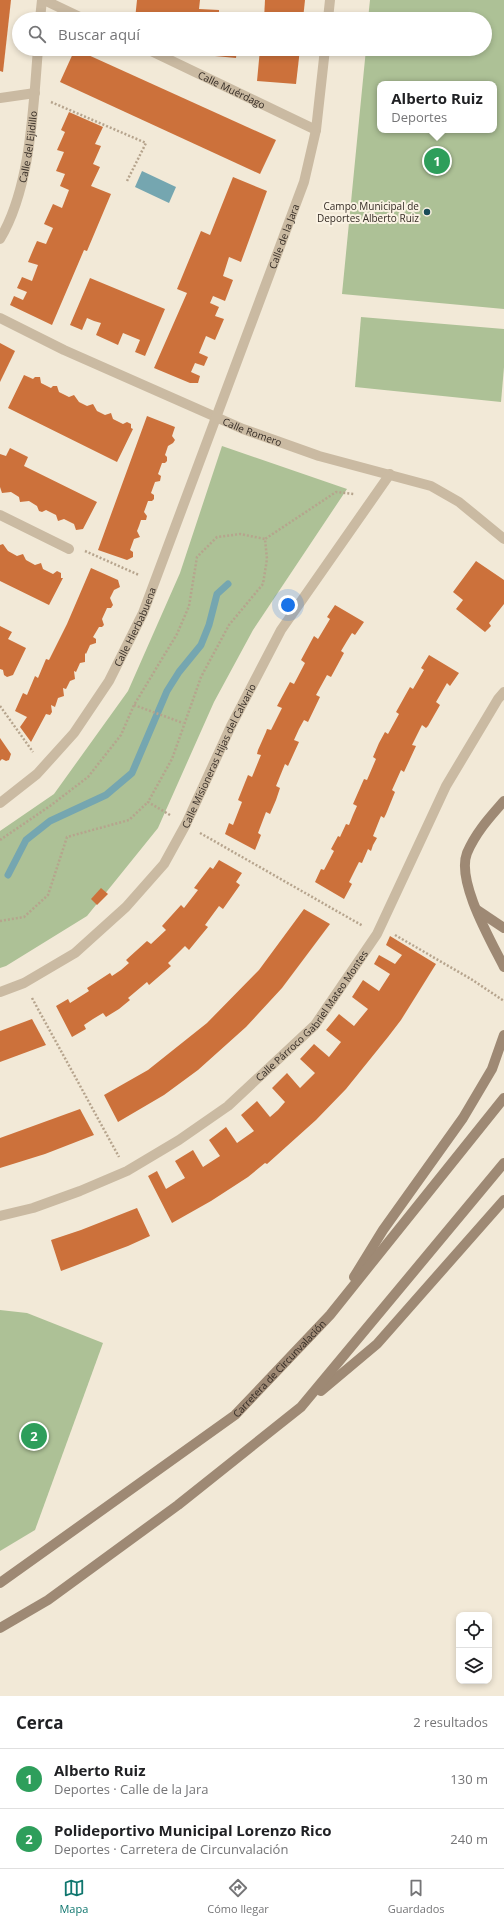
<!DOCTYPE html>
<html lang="es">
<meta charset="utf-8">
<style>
:root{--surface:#fff;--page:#f2f2f2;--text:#202124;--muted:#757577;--line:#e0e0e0;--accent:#0f766e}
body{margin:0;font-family:"Open Sans",sans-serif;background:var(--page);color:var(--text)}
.controls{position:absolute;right:12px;bottom:12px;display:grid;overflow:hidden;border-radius:8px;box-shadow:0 2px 6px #0003}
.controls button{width:36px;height:36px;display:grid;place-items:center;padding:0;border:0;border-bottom:1px solid var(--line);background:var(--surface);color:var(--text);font:20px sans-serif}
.you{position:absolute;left:288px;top:605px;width:14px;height:14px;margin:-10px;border:3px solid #fff;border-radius:50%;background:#1a73e8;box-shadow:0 0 0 6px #1a73e833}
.badge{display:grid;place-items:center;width:26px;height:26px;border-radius:50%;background:var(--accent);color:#fff;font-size:13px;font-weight:700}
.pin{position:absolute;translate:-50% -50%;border:2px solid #fff;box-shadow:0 1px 4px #0006}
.popup{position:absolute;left:377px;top:81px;width:120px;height:52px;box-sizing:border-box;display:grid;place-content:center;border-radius:8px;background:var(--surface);filter:drop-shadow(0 1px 3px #0005);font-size:13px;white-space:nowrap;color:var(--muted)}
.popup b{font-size:15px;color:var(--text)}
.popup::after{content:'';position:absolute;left:50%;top:100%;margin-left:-8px;border:8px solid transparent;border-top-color:var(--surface)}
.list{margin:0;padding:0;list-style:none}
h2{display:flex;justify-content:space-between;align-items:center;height:52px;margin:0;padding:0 16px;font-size:17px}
h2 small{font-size:13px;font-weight:400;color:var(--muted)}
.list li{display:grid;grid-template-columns:26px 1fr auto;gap:12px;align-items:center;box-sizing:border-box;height:60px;padding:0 16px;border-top:1px solid var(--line)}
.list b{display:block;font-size:15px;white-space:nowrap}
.list p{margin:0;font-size:13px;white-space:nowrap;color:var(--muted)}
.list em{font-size:13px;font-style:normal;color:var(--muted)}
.icon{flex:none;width:22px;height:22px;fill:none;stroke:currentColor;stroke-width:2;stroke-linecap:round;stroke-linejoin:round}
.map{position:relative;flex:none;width:504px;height:1696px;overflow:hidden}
.search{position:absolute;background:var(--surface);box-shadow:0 2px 6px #0003;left:12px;right:12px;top:12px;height:44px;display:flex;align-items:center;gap:10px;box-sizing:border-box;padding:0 14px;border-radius:22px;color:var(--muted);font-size:15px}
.sheet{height:172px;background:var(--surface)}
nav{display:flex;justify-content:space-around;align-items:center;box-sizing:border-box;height:56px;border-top:1px solid var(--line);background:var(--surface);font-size:11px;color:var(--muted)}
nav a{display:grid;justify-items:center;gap:2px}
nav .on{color:var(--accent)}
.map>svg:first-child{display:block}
.green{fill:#adc196;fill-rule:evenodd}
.water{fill:#75a6b0}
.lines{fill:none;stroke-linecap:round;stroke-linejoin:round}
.stream{stroke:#75a6b0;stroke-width:7}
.building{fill:#cc713b}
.path{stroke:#b6a48d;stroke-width:2.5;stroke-dasharray:2 2;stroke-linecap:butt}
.service{stroke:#cabaa2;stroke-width:10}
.minor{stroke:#cabaa2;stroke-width:10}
.secondary{stroke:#9e8974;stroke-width:10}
.poi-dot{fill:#194b58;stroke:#faf2e3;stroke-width:1.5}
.labels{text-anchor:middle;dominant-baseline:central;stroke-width:4;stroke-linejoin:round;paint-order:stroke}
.street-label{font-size:10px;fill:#352c25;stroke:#faf2e3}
.poi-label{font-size:10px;fill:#352c25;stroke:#faf2e3;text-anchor:end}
</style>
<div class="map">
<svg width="504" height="1696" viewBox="0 0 504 1696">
<rect width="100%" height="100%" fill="#f2e9d7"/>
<g class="green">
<path d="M370 0H504V309L342 294 366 49H485V19H368ZM380 84H494V130H380Z"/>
<polygon points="361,317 504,329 504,367 501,402 355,387"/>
<polygon points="222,446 347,489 253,630 214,702 158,828 87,916 6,966 0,968 0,831 54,794 128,691 180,573"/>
<polygon points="0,1310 27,1313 103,1343 35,1530 0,1551"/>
</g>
<polygon class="water" points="142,171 176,187 169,203 135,187"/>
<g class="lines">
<polyline class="stream" points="8,875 26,840 50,821 106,795 132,773 167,691 179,672 201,645 209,625 217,594 228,584"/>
</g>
<g class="building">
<polygon points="0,0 11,0 3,72 0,71"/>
<polygon points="137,0 200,0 199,9 219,10 219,17 225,19 135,19"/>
<polygon points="265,0 305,0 303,19 264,19"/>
<polygon points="75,49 276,140 260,174 60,82"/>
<polygon points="207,49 237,49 236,58 215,56 215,51"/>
<polygon points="260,49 300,49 296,84 257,81"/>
<polygon points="69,112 103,127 95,144 101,146 93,164 100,167 91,186 111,194 87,251 84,250 52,325 10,305 14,296 23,300 27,292 17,288 22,277 32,281 38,265 28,262 33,250 37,241 46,244 53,228 44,224 53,204 62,208 69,190 60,186 65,174 56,171 64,152 57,150 65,132 61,130"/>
<polygon points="233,177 267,191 241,262 229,257 223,276 233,280 225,301 213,296 210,303 219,307 215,316 224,319 215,340 206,336 199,353 208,357 204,366 195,363 191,372 200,376 198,383 190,383 154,368 187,293 177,289 201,231 210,235"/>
<polygon points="90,278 165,309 145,356 135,352 140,340 123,333 118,345 96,335 101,323 94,321 87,318 82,330 70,325"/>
<polygon points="0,343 15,351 0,382"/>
<polygon points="24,375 33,379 35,377 40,377 41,383 51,388 53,386 57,386 59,392 69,397 74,395 79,402 87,406 93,404 97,411 105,415 111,413 113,419 123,424 127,422 131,424 131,428 133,429 117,462 8,408"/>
<polygon points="147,416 175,427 172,436 175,440 173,443 168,446 165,455 167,457 167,461 165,463 162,463 158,474 161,476 160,481 155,482 151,493 154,495 154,499 152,501 148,501 144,512 147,516 146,520 141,520 139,526 137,531 140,537 134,539 130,550 133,552 133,557 127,560 98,550"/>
<polygon points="10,448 28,457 24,466 97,502 83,529 76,530 74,524 64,519 58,521 56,515 46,510 42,512 39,511 37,506 29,501 20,502 19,497 11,492 2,493 0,487 0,454 6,456"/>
<polygon points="3,544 8,551 17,556 23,554 26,560 35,565 41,563 43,569 53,574 57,571 61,573 61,578 63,578 49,605 0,581 0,545"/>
<polygon points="476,561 504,580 504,604 489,623 491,626 485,632 456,609 463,600 453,592"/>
<polygon points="91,568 118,580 120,587 114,590 110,598 113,605 111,608 107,608 102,619 104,625 102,627 99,627 93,637 96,639 96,643 90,645 86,654 85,653 85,662 80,663 76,672 74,671 75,679 70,681 66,689 63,688 64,696 58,698 55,707 51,705 52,712 50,715 46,714 31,742 20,727 27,717 15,711 23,693 27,695 35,676 38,678 46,659 49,660 67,624"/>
<polygon points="335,605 364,622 355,635 352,633 347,641 341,651 344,653 331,677 327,675 316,695 320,697 308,722 304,720 299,729 294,740 299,742 288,766 285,764 276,786 280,788 276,800 270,814 266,812 258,833 261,835 255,850 225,834 229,823 233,825 242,802 238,800 248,775 252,777 261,755 257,754 258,750 266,732 267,729 271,730 282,708 277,706 290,682 294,684 305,663 301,660 314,636 318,639 330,619 327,617"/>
<polygon points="0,626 12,632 8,639 26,648 13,675 7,677 4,675 3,670 0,669"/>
<polygon points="429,655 459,673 450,686 447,683 436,702 440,705 428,726 426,728 422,725 412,745 416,746 404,772 401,770 392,790 395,792 386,814 384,818 381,816 373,836 377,838 373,845 371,851 368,849 362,863 359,862 349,882 352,884 344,899 315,882 321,869 324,870 334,851 331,849 338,836 340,837 346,824 349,825 353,815 357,806 353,804 364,779 367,780 376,759 373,757 379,743 385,732 388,734 399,714 396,712 410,687 413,689 424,670 421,668"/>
<polygon points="0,738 11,754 9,760 6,761 2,759 0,761"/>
<polygon points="219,860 242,873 236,882 240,885 223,909 219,906 205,925 208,927 198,939 189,950 185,946 168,963 171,966 149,985 147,982 128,998 130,1000 119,1009 106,1017 103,1013 93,1019 84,1025 86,1029 72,1037 56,1006 68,999 70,1003 89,991 87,988 110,973 112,976 121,970 129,963 126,960 147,941 151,944 166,930 162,926 181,905 184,908 198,890 194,888 210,867 213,869"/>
<polygon points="101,888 108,894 97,905 91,899"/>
<polygon points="304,909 330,924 282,988 246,1027 198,1070 164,1095 118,1122 104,1095 148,1070 207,1023 259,970"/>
<polygon points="390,936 436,964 401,1020 388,1037 346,1089 316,1120 267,1164 265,1163 248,1177 211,1201 172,1223 148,1176 157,1171 166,1189 176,1183 185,1178 175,1161 193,1150 203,1167 220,1156 209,1140 226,1127 237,1143 254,1131 241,1115 257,1101 270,1117 278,1110 285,1102 272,1088 287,1073 300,1088 315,1073 300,1059 314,1044 329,1057 341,1042 326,1030 339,1014 354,1026 368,1009 352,997 363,980 379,991 390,974 374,964 379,955 395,964 402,955 386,945"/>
<polygon points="32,1019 46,1045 0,1062 0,1031"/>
<polygon points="80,1109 94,1135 45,1154 0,1168 0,1138"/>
<polygon points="137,1208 150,1236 128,1246 61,1271 51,1240 81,1230"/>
</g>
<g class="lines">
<g class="path">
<polyline points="51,102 146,143 127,181"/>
<polyline points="85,551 139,575"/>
<polyline points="134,705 183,723"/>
<polyline points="0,706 33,752"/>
<polyline points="170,815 148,802 172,759 201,677 229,625 263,584 267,559 265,539 336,492 354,494"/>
<polyline points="200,833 363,926"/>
<polyline points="0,840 50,806 88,777 121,735 134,705 177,634 189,606 197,557 217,537 240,534 265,539"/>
<polyline points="0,921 24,917 48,895 67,837 129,820 148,802"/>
<polyline points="395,935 471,979 504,1001"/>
<polyline points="32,998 119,1157"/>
</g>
<polyline class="service" points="0,515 69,549"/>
<g class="minor">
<polyline points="44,0 84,19"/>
<polyline points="40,19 42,0"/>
<polyline points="328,19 330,0"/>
<path id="s1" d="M147 49 316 130"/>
<polyline points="0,98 35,93"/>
<path id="s2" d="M0 239C31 187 33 109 38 49"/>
<path id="s3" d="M0 318 64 350 243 429 319 456 431 486 459 502 504 539"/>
<path id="s4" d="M0 803 37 774 74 733 109 681 143 613 304 182 316 130 325 49"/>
<path id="s5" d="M0 992 24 983 75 953 126 907 164 864 186 824 231 726 281 630 390 474"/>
<path id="s6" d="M0 1216 33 1208 80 1191 127 1171 179 1140 228 1106 315 1025 377 934 446 786 498 699 504 692"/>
</g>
<g class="secondary">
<path d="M504 801C490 817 476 832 467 853 456 881 491 941 504 967"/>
<polyline points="477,910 504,928"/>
<polyline points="354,1277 383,1230 463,1118 492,1069 504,1035"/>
<polyline points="321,1391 377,1344 504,1200"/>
<path id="s7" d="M0 1583 235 1415 330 1315 504 1098"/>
<polyline points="0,1628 48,1600 178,1505 301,1407 504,1163"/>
</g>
</g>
<circle class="poi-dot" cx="427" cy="212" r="4"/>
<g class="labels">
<g class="street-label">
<text stroke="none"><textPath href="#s1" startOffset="94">Calle Muérdago</textPath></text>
<text stroke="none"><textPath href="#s2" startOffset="97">Calle del Ejidillo</textPath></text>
<text stroke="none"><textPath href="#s4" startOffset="643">Calle de la Jara</textPath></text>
<text stroke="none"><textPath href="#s3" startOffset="277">Calle Romero</textPath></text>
<text stroke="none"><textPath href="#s4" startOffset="225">Calle Hierbabuena</textPath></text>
<text stroke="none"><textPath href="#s5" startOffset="332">Calle Misioneras Hijas del Calvario</textPath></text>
<text stroke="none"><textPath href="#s6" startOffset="379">Calle Párroco Gabriel Mateo Montes</textPath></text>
<text stroke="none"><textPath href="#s7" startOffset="353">Carretera de Circunvalación</textPath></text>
</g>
<g class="poi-label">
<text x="419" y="206">Campo Municipal de<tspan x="419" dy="12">Deportes Alberto Ruiz</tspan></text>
</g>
</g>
</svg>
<div class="controls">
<button><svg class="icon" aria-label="locate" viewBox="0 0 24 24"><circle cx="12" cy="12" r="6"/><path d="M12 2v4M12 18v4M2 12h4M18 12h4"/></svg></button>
<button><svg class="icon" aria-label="layers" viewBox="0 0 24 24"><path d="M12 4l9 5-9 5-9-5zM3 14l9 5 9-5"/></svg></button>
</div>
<div class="you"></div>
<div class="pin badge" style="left:437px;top:161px;background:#2e9e5b">1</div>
<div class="popup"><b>Alberto Ruiz</b>Deportes</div>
<div class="pin badge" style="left:34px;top:1436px;background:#2e9e5b">2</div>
<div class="search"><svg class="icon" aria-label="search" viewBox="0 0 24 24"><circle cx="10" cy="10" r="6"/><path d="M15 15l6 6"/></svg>Buscar aquí</div>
</div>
<section class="sheet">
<h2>Cerca<small>2 resultados</small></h2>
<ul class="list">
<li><span class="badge" style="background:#2e9e5b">1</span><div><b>Alberto Ruiz</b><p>Deportes · Calle de la Jara</p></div><em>130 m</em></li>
<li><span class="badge" style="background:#2e9e5b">2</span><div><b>Polideportivo Municipal Lorenzo Rico</b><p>Deportes · Carretera de Circunvalación</p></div><em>240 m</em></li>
</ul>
</section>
<nav>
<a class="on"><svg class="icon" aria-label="map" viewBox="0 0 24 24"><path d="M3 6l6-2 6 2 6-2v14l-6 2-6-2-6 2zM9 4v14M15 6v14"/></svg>Mapa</a>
<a><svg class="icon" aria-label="directions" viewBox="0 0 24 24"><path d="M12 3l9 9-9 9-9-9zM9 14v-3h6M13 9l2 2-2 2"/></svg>Cómo llegar</a>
<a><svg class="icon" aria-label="saved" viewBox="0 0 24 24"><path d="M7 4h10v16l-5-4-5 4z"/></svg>Guardados</a>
</nav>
